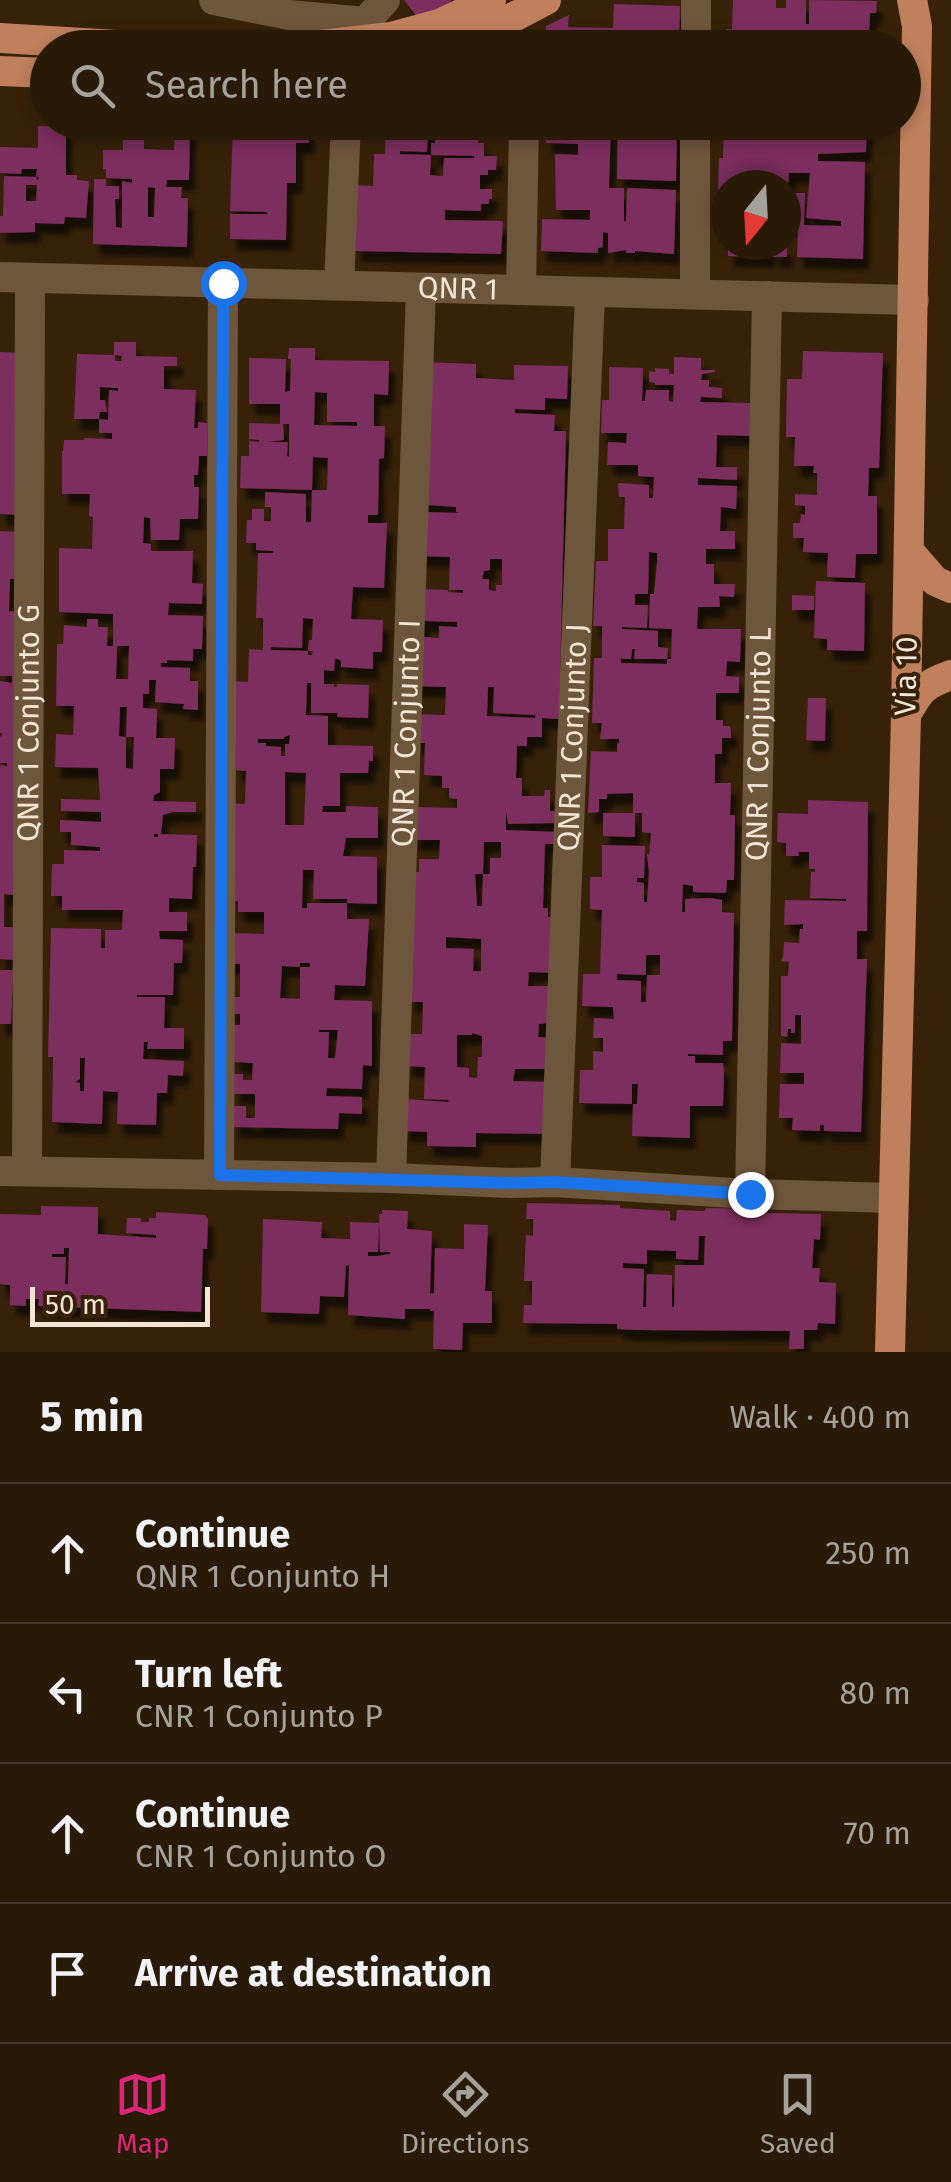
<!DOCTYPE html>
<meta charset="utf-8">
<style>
:root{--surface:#291a07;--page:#352715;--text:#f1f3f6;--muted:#a5a19b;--line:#453828;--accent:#db2777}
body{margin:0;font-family:"Fira Sans",sans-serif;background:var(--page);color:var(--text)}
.compass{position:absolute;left:711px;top:170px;width:90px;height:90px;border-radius:50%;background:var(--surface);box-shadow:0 5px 15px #0003;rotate:198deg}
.scale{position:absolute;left:30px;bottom:25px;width:180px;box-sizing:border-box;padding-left:10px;border:5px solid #f3e5d6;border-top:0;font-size:28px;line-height:35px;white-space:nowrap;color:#f3e5d6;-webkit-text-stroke:8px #372209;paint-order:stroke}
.stop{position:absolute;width:30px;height:30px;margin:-22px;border:8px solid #1a73e8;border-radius:50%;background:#fff}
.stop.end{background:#1a73e8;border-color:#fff;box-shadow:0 2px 10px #0008}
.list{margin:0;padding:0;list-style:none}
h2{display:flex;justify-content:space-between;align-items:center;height:130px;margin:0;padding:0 40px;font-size:42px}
h2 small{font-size:32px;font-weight:400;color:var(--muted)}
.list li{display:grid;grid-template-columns:65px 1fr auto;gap:30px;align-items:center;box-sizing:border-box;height:140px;padding:0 40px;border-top:2px solid var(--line)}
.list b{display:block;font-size:38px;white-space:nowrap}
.list p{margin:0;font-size:32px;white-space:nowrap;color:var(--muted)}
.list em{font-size:32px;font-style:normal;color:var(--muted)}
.icon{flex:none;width:55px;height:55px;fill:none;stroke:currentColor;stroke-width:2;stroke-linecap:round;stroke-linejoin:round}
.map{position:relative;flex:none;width:951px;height:1352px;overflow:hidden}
.search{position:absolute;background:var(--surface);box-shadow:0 5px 15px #0003;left:30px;right:30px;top:30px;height:110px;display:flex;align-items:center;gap:25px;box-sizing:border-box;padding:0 35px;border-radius:55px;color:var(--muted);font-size:38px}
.sheet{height:690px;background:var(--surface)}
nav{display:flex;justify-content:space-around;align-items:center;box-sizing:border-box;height:140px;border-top:2px solid var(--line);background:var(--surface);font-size:28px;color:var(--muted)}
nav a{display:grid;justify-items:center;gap:5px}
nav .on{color:var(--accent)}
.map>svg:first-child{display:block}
.building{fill:#7b2e5e;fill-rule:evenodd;filter:url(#shadow)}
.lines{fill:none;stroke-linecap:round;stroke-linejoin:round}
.minor{stroke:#6e563c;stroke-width:30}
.major{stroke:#c0805e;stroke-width:30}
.route{stroke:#1a73e8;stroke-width:12}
.labels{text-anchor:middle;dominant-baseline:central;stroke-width:8;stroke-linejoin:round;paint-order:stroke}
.street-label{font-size:30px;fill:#f3e5d6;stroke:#372209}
</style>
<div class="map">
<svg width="951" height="1352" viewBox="0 0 951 1352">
<defs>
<filter id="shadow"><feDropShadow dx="6" dy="11" stdDeviation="2.5" flood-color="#0009"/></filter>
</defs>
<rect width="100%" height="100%" fill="#372209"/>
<g class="building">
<polygon points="404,0 450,0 456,10 425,27"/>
<polygon points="733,0 776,0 776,8 786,8 786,0 806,0 806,24 809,24 809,0 877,1 876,13 870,13 869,33 858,33 858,48 726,48 726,29 732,29"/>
<polygon points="614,4 680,6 679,48 546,48 546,26 569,15 568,27 613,28"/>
<path d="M175 122H190L189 180H167L166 187H182L181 198H188L187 247 93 244 94 179H106V186H119V199H115L116 227 122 228V181L132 183V179L106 178V169H103V150H123V138H131L144 139V149L174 150ZM148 187 155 188 154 217H148Z"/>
<polygon points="269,122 309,125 309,143 296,143 296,183 287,183 286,240 230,239 230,214 267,214 267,212 230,211 233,123 252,124 252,128 269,128"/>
<polygon points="386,122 432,122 431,134 428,134 427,152 400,151 400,154 431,155 430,175 443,176 444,158 474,158 474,156 431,155 431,143 435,143 435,125 468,125 468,134 478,134 478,143 484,143 484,156 497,156 496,170 488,170 488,175 480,175 480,189 492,189 492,199 489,199 489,204 481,204 481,211 445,210 445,220 503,221 501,254 355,251 356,185 373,186 374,154 385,154"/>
<polygon points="546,122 611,123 609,188 624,188 624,221 626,221 627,188 676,190 674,254 635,251 635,253 626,253 626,250 608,253 608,233 603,232 603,247 598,248 598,253 541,251 542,219 590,220 590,210 556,210 555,154 578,155 578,144 546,143"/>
<polygon points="618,122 657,124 657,122 677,122 676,181 617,179"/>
<path d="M724 122H867L866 152 818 154V161L865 162 863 259 797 257 798 225H786L788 193H805L804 225 841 226V221L806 218 810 173H789L788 185H726V190H718L719 158H723ZM758 127 781 128V137H758Z"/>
<path d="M38 126 66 127V175H77V180L89 181 86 218 65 217 64 224 35 223V232L0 233V216H3L4 176 36 177 38 181 39 177H36L37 169H22L21 174 0 173V147L38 148ZM26 185H37L36 201H26Z"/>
<polygon points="728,245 770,245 769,257 728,256"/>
<rect x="773" y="245" width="14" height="12"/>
<path d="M114 342H136V356L177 357V366H164V389L196 390 194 428H198V422L207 423V456H199L198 475H194V487H199L198 519H180L179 540H151L150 518 144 517 143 543 151 544V551H193L192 583 203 584 202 604 169 603 168 615 203 616 202 649H193V661L167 660V663H161V667L190 668V681H198V710L183 709 184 704 155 702 156 680H149V694H143V708L157 709 156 738H175L174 769H160V792L154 795 153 801 196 802V812H173L163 815 161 834H154V837H158V834L197 835 196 867H193L192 899 169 898V912H187V931H159L160 939 183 940 182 963H174L173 995H137V997H165L164 1028H184V1049H147L148 1042H144L143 1059 184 1061 183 1076 168 1075 167 1093H157L156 1125 117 1124 118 1092 103 1091 102 1124 52 1122 53 1057H48L51 928 101 929V948H105V930H122L123 910H62V896H51L52 864H64V850L100 851V847L71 845V832H60V820L101 822V812L61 811V799L100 800 98 768 55 767 56 734 73 735 74 706H56L57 644H63L64 625 87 627V619H98V627H108L107 646H113V614L59 612V548L92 549 93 517 89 516 90 494H62V451H63L64 440H84V438L112 439V433H99V419H74L77 354 115 355V361H121L122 356 114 355ZM100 387 118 388V391L109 390 108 420 99 419 100 412H107L105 400H100ZM117 646H129L128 679H116ZM120 707H127L126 737H134L133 769 126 768V737L119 736ZM80 1058H85L84 1091H80V1083L75 1082 80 1079Z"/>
<path d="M289 348H315V360L389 361 388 395 374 394V426H385L384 458 379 459 378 515H368V523H387L384 588 353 587 351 619 383 620 382 652H373V669L341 667V661L338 659H335L334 671 324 670V684H334V687H337V684L369 685 368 718 337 717V713H311V683H307L306 715 328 716V745L373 746V761H369L368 773H340V806H323L322 812H346V806L378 807V838H346L343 856 377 857V904L347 903V899H313L314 870H303L302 908H307V903H347V919H369L365 986 335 985 334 1000 372 1001V1066L363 1065 362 1089 327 1088 326 1096 362 1097V1114L339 1113 338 1129 232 1127 233 1106H246V1118H255V1094H233L234 1074H243V1080H252L253 1063 234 1062 230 1025H240V1014H230V997H240V964H227L228 933 264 934V912H238V901H232L229 803 245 804 246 771 236 770V742H233V681L248 682 249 649 263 650V618H256L258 553H273V551L256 550V543H246L247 520H252V509H264V521H271V507H265V492L306 494V522H311L312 490H327L328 458 313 457 312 490 240 488 241 456H249V441L259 442V440L249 439V423L280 424V404H249V358L286 359 285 392 290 391 291 359H288ZM315 392 327 393V422H357V426L314 425ZM283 424H289V457L287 456 288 442H267L284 440ZM303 618 313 619 312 640H309L308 651H313L312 655H308V651L271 650V647L302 648ZM290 735 289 744H285V756H281V747L266 746V743H258V739H284V737ZM285 772 306 773 304 825H285ZM300 963H310V967H300V999L280 998 282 966 300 967ZM319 1030H338L335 1058H328L329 1032H319Z"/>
<polygon points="803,351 883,353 879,468 869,468 868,496 877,496 877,554 856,554 855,578 827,577 828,553 803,552 804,538 793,538 793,523 800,523 801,514 805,515 805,506 795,505 795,494 817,495 817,473 813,473 814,466 794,466 795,437 786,437 787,379 802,379"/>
<polygon points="0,352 30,353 24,515 0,514"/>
<path d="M674 357 701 358V370H715V372L702 374 701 380H709V387L722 388V398L701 397 700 402 753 403 752 436 717 435 716 467H737V480L698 478V485L737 486 736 509 721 507 720 531H735V549H706V564H714V584H735L734 597 719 596 720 607H698L697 629H741L740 662 727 661 726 676 739 677V693H716V720H723V726H730L731 731V738H722V754H715V783H731L730 815H735L734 880H727L726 893 693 892V886L683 884 682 912H685V899L710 898 722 900V912L734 913 732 1041H723V1055L688 1054V1056H695V1063H723L724 1073 723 1106H690V1138L632 1136 633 1104H637L638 1084H632V1104L579 1103 580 1070H593V1051L603 1052V1038H593L594 1018 614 1019 613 1007 582 1006 583 974H600L602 910 590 909V877H602V845L645 846 644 878H637V882L644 883V902H647L649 872 647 854 649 855 651 833 642 832V813H635V837L603 836V813H633V793L607 794V799H599V812L588 813 591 751 617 752V743H619V739H600L602 723H592L594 658H602V626H593L596 561H608V529H624L625 497H619L618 483 649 485V498H653L654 477 638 476V465H607L608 442 625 443 626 445 627 433H601L602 400H609V367L643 368 642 401H645L646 390H669V401L673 402 674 385H655V383L649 382V371L655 372V368L669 369V374H674ZM649 552 657 553V563L654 594H650L649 628 672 629 671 659H667L668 648 658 647V631L622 629V627L647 628 648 605H635V594H648ZM632 649H635L634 659H667V664L621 663V659H631ZM646 955H660V975H647L646 1002H641V981L617 980V974L646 975Z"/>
<path d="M424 362 476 364V378L494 379 514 380V365L568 366 567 399 545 398V410L515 409V413L555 415 554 431H566L559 719 542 718V737H527V746H517L516 778H522V796H544L545 790H550V811H558L557 823 508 824 506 811V830L557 832V844H545L543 908H548V917H554V973L529 972 528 986H554L547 1023 539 1024 538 1037 552 1038 551 1069H515L513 1081 551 1082 550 1134 476 1133V1147L427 1146V1132L403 1131 404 1099 448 1102 449 1100 424 1099 425 1067 406 1066 407 1034H422L423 1002H409L412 872H419V859H439L440 840H412L414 807 457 808V799L449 798V788H442V776L424 775 425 743H414V714L445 715 446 687 411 686 418 589 448 590V592L463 593V590H449L450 557 418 556ZM427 505 456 507V512L459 513 427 512ZM490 559H502V585H496V591L489 590V579H482L484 571 490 570ZM424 621 457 622V627L439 626V638L424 637ZM488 687H494L493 713 535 715V718L487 716ZM484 842H501V858H490V874H483L482 906H477L475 874H483ZM446 937 481 939V971H473L474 949 446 948ZM472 1033 482 1036V1057H478L477 1078 469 1077V1068L457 1067V1035H472Z"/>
<polygon points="0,531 18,532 22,579 10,579 9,611 24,612 14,895 4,894 4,927 15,927 14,960 0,959 0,765 7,766 7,763 0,763 0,736 2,737 2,733 0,733 0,681 12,683 12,676 0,676"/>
<polygon points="816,581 865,583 864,651 827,650 827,639 814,638"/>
<polygon points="792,595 814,596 814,610 792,610"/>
<polygon points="808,698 826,698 825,741 806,740"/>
<polygon points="808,800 868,802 867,931 857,931 857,959 867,959 861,1132 824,1131 824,1125 820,1125 820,1131 792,1130 793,1118 779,1118 780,1084 804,1084 804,1073 780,1073 781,1043 801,1044 801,1015 795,1015 795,1033 791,1033 791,1029 788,1029 787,1037 781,1036 781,976 788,976 789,962 781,961 783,957 784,942 799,943 800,929 803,929 803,924 784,925 785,900 846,901 846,899 810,898 811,872 815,872 815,869 809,869 809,852 798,852 799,856 786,856 786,843 777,842 778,813 808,814"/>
<polygon points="0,970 13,970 11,1024 0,1024"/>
<path d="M527 1203 620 1205V1208L670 1211V1220L676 1221 677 1210 705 1211 706 1208 763 1209 764 1213 821 1214 820 1240 814 1239 812 1268H820L819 1282 836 1283 835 1324 818 1323 817 1330H804V1349H789L790 1331 637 1330 617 1329V1324L523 1323 524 1305H532V1281H524L526 1235 533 1236V1219H526ZM699 1236H705L704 1265H675L674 1307H672V1275L647 1274 646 1307H643L644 1269 623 1268V1263L647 1264V1250L676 1251V1259L698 1260Z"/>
<path d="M41 1206 98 1207V1234L156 1238V1235L126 1233 127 1218H141V1222H149V1218H156V1212L205 1215 208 1219 207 1249H203L201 1312 38 1306 39 1299H26V1306L10 1305V1285L0 1284V1214L41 1215ZM64 1248H69L68 1284H65L66 1257H52V1254H64Z"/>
<polygon points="382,1210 408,1211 407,1229 432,1231 430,1293 434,1293 435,1248 464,1249 464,1224 488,1225 485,1291 492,1291 492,1323 463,1323 462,1350 433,1349 434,1311 430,1311 430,1309 405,1309 405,1319 348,1315 349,1266 346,1265 344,1297 320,1296 319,1314 261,1312 263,1219 322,1222 321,1238 350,1239 350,1222 379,1223 378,1252 368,1252 368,1256 378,1256 390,1254 390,1252 380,1252 379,1214 382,1214"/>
</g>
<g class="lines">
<g class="minor">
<polyline points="214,0 289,15 365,22 385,0"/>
<polyline points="696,48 696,0"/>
<path id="s1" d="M0 277 914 300"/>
<polyline points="339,285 346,122"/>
<polyline points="521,290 524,122"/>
<polyline points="695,294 695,122"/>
<polyline points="0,1171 391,1178 510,1183 555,1182 750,1194 893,1198"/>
<path id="s2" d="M27 1171 30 278"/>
<polyline points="219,1175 223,283"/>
<path id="s3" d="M391 1178 421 288"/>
<path id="s4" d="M555 1182 590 292"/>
<path id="s5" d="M750 1194 767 296"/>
</g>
<g class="major">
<polyline points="0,38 166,48"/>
<polyline points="225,48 312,46 391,37 439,24 491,0"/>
<polyline points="455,48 546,0"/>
<polyline points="0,71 48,73"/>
<polyline points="909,551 935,581 951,588"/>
<path d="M906 715C920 690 923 685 951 675"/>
<polyline points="890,1352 906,715 917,26 912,0"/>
</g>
</g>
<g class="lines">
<polyline class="route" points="223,283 220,1175 510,1183 555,1182 750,1194"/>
</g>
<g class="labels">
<g class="street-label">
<text stroke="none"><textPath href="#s1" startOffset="458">QNR 1</textPath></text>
<text transform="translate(906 676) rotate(-89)">Via 10</text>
<text stroke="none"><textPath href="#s2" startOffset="448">QNR 1 Conjunto G</textPath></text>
<text stroke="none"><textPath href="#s3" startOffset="445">QNR 1 Conjunto I</textPath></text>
<text stroke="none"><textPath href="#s4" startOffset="445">QNR 1 Conjunto J</textPath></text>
<text stroke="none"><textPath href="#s5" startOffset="450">QNR 1 Conjunto L</textPath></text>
</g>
</g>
</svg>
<svg class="compass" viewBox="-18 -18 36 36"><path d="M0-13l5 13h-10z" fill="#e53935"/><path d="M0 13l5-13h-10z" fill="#a5a19b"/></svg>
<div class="scale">50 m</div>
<div class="stop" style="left:223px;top:283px"></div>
<div class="stop end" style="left:750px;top:1194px"></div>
<div class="search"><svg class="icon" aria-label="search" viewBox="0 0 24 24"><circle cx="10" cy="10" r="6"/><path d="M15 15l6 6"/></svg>Search here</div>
</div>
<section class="sheet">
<h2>5 min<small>Walk · 400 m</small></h2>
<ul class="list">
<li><svg class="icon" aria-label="ahead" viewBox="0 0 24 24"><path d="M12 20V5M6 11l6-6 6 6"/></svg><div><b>Continue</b><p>QNR 1 Conjunto H</p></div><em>250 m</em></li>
<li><svg class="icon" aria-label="left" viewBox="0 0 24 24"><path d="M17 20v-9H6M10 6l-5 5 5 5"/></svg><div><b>Turn left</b><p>CNR 1 Conjunto P</p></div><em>80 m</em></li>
<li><svg class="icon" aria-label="ahead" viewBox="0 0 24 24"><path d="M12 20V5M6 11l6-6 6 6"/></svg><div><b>Continue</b><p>CNR 1 Conjunto O</p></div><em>70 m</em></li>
<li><svg class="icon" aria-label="arrive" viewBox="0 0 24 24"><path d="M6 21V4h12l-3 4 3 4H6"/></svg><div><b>Arrive at destination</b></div></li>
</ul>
</section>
<nav>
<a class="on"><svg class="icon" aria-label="map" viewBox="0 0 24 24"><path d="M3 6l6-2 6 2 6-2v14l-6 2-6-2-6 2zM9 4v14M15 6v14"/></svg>Map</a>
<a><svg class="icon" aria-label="directions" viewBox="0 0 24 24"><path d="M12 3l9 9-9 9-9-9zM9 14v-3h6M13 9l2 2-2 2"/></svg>Directions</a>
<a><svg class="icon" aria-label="saved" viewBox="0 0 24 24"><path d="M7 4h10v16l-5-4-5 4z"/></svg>Saved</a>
</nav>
